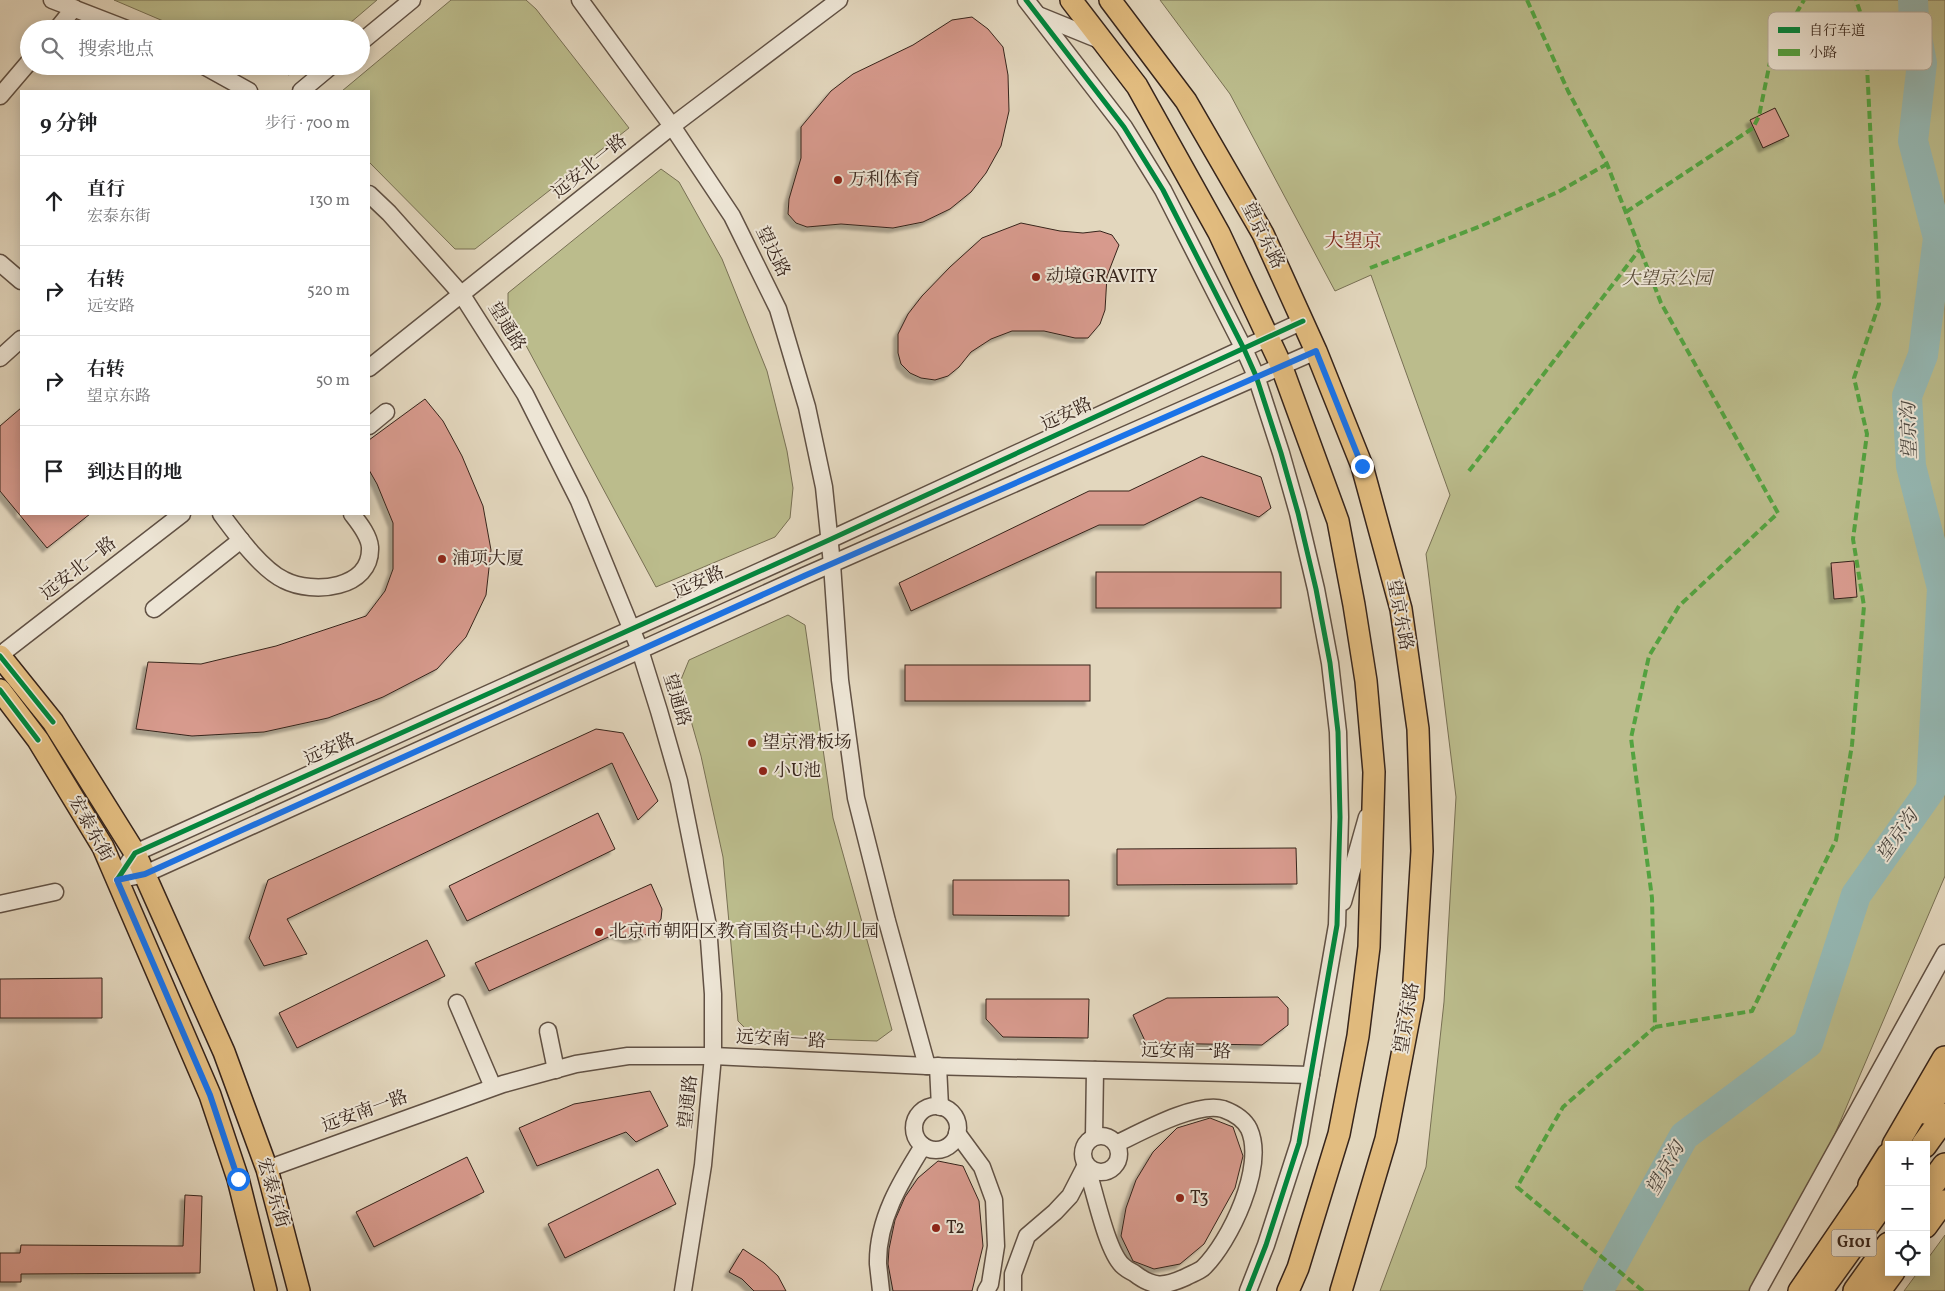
<!DOCTYPE html>
<html lang="zh">
<meta charset="utf-8">
<style>
:root{--surface:#fff;--page:#f6f6f6;--text:#202124;--muted:#757577;--line:#e0e0e0}
body{margin:0;font-family:Vollkorn,"Noto Serif SC",serif;background:var(--page);color:var(--text)}
.controls{position:absolute;right:15px;bottom:15px;display:grid;overflow:hidden;border-radius:0px;box-shadow:0 2px 12px #0003}
.controls button{width:45px;height:45px;display:grid;place-items:center;padding:0;border:0;border-bottom:1px solid var(--line);background:var(--surface);color:var(--text);font:25px sans-serif}
.stop{position:absolute;width:15px;height:15px;margin:-11px;border:4px solid #1a73e8;border-radius:50%;background:#fff}
.stop.end{background:#1a73e8;border-color:#fff;box-shadow:0 1px 5px #0008}
.list{margin:0;padding:0;list-style:none}
h2{display:flex;justify-content:space-between;align-items:center;height:65px;margin:0;padding:0 20px;font-size:21px}
h2 small{font-size:16px;font-weight:400;color:var(--muted)}
.list li{display:grid;grid-template-columns:32px 1fr auto;gap:15px;align-items:center;box-sizing:border-box;height:90px;padding:0 20px;border-top:1px solid var(--line)}
.list b{display:block;font-size:19px;white-space:nowrap}
.list p{margin:0;font-size:16px;white-space:nowrap;color:var(--muted)}
.list em{font-size:16px;font-style:normal;color:var(--muted)}
.icon{flex:none;width:28px;height:28px;fill:none;stroke:currentColor;stroke-width:2;stroke-linecap:round;stroke-linejoin:round}
.map{position:relative;flex:none;width:1945px;height:1291px;overflow:hidden}
.search{position:absolute;background:var(--surface);box-shadow:0 2px 12px #0003;left:20px;top:20px;width:350px;height:55px;display:flex;align-items:center;gap:12px;box-sizing:border-box;padding:0 18px;border-radius:28px;color:var(--muted);font-size:19px}
.panel{position:absolute;background:var(--surface);box-shadow:0 2px 12px #0003;left:20px;top:90px;width:350px;height:425px;border-radius:0px}
.map>svg:first-child{display:block}
.green{fill:#bbbc8c;stroke:#787054}
.lines{fill:none;stroke-linecap:round;stroke-linejoin:round}
.river{stroke:#95b9b5;stroke-width:30}
.building{fill:#d79a8d;stroke:#36241b;filter:url(#shadow)}
.minor-casing{stroke:#615144;stroke-width:19}
.major-casing{stroke:#36241b;stroke-width:24}
.highway-casing{stroke:#36241b;stroke-width:28}
.minor{stroke:#ede5d5;stroke-width:16}
.major{stroke:#e2bc7f;stroke-width:21}
.highway{stroke:#e2bc7f;stroke-width:25}
.quiet{stroke:#53a340;stroke-width:4;stroke-dasharray:8 4;stroke-linecap:butt}
.cycleway-casing{stroke:#ede5d5;stroke-width:8}
.cycleway{stroke:#00873e;stroke-width:5}
.route{stroke:#1a73e8;stroke-width:6}
.poi-dot{fill:#8f2418;stroke:#ede5d5;stroke-width:2}
.labels{text-anchor:middle;dominant-baseline:central;stroke-width:4;stroke-linejoin:round;paint-order:stroke}
.shield{fill:#ede5d5;stroke:#6d5e53;stroke-width:1}
.shield-label{font-size:16px;font-weight:bold;fill:#36241b}
.street-label{font-size:18px;fill:#36241b;stroke:#ede5d5}
.poi-label{font-size:18px;fill:#36241b;stroke:#ede5d5;text-anchor:start}
.park-label{font-size:18px;font-style:italic;fill:#574a37;stroke:#ede5d5}
.neighbourhood-label{font-size:19px;fill:#7a1f14;stroke:#ede5d5}
.water-label{font-size:19px;font-style:italic;fill:#4e4942;stroke:#ede5d5}
.key{fill:#ede5d5;stroke:#b6ab9d;stroke-width:1}
.key-label{font-size:14px;fill:#36241b}
</style>
<div class="map">
<svg width="1945" height="1291" viewBox="0 0 1945 1291">
<defs>
<filter id="shadow"><feDropShadow dx="-4.5" dy="4.5" stdDeviation="1" flood-color="#0004"/></filter>
</defs>
<rect width="100%" height="100%" fill="#e3d7be"/>
<filter id="stains"><feTurbulence type="fractalNoise" baseFrequency=".004" numOctaves="4"/><feColorMatrix values="0 0 0 0 .2 0 0 0 0 .09 0 0 0 0 .02 0 0 0 .5 -.17"/></filter>
<radialGradient id="worn" r=".72"><stop offset=".6" stop-color="#630" stop-opacity="0"/><stop offset="1" stop-color="#630" stop-opacity=".3"/></radialGradient>
<g class="green">
<polygon points="114,0 377,0 343,29 182,29"/>
<polygon points="451,0 526,0 536,9 629,128 475,249 455,249 369,162 369,91 342,91"/>
<polygon points="1160,0 1945,0 1945,876 1787,1246 1758,1291 1380,1291 1426,1167 1444,1002 1456,797 1426,554 1450,495 1371,275 1335,291 1230,94"/>
<polygon points="269,66 299,66 289,75"/>
<polygon points="661,169 679,182 722,259 767,371 787,451 793,488 790,518 775,537 656,587 508,312 508,293"/>
<polygon points="788,615 805,625 833,818 892,1030 877,1041 754,1037 738,1021 723,857 701,756 680,682 689,660"/>
<polygon points="1945,1235 1945,1291 1904,1291 1918,1272 1926,1272 1926,1261"/>
</g>
<g class="lines">
<polyline class="river" points="1598,1291 1684,1136 1808,1043 1856,895 1931,789 1942,588 1911,466 1907,396 1923,355 1938,238 1913,141 1922,63 1914,21 1913,0"/>
</g>
<g class="building">
<polygon points="972,17 988,29 1003,47 1008,75 1009,111 1001,146 986,173 971,192 950,209 923,222 893,228 841,224 807,227 796,223 788,214 789,199 801,158 801,127 831,91 853,74 913,45 952,20"/>
<polygon points="1775,108 1789,136 1763,148 1750,120"/>
<polygon points="1021,223 1060,231 1083,233 1100,231 1112,235 1119,245 1107,276 1105,310 1100,324 1088,338 1075,338 1044,331 1012,331 991,339 971,352 959,367 948,376 935,380 921,378 910,373 901,364 898,353 898,334 908,314 922,296 950,267 982,238"/>
<polygon points="425,399 443,421 462,456 483,506 491,550 486,595 466,637 437,669 383,697 328,718 264,732 192,736 136,729 148,662 201,664 276,646 366,616 385,591 393,569 393,523 377,484 369,470 369,440"/>
<polygon points="21,408 21,514 90,514 47,548 0,491 0,426"/>
<polygon points="1202,456 1261,477 1271,508 1259,517 1201,497 1144,525 1099,525 911,611 899,583 1089,491 1129,491"/>
<polygon points="1854,561 1857,597 1834,599 1831,563"/>
<rect x="1096" y="572" width="185" height="36"/>
<rect x="905" y="665" width="185" height="36"/>
<polygon points="596,729 623,733 658,801 638,820 612,763 287,919 307,954 264,966 249,938 268,880"/>
<polygon points="598,813 615,849 467,921 449,886"/>
<polygon points="1296,848 1297,884 1117,885 1117,849"/>
<polygon points="953,880 1069,880 1069,916 953,915"/>
<polygon points="651,884 662,909 661,919 655,928 642,937 629,939 615,934 489,991 475,963"/>
<polygon points="427,940 445,976 297,1048 279,1013"/>
<polygon points="102,978 102,1018 0,1018 0,979"/>
<polygon points="1278,997 1288,1008 1288,1025 1262,1045 1146,1043 1133,1015 1167,998"/>
<polygon points="986,999 1089,999 1088,1038 1003,1037 986,1019"/>
<polygon points="650,1091 668,1126 636,1142 626,1132 537,1166 519,1128 574,1104"/>
<polygon points="1210,1118 1233,1127 1243,1156 1235,1188 1204,1244 1180,1264 1154,1269 1133,1261 1121,1236 1126,1208 1136,1180 1153,1152 1177,1128"/>
<polygon points="467,1157 484,1192 374,1247 356,1212"/>
<polygon points="938,1161 963,1166 979,1201 983,1246 972,1291 893,1291 888,1264 889,1249 895,1220 905,1197 918,1178"/>
<polygon points="658,1169 676,1204 565,1258 548,1224"/>
<polygon points="185,1195 202,1196 200,1273 21,1274 21,1282 0,1282 0,1253 20,1253 21,1245 183,1246"/>
<polygon points="743,1249 764,1263 778,1276 786,1291 754,1291 742,1279 729,1272"/>
</g>
<g class="lines">
<defs>
<g id="minor">
<polyline points="52,0 127,29"/>
<polyline points="580,0 672,126 732,216 778,309 807,407 824,487 832,564 840,680 856,798 887,921 927,1066"/>
<polyline points="1026,0 1124,127 1163,190 1244,349 1256,376 1281,453 1298,513 1316,589 1330,663 1338,732 1340,817 1337,925 1299,1143 1266,1245 1248,1291"/>
<polyline points="1038,15 1102,41"/>
<polyline points="57,29 74,8"/>
<polyline points="361,42 412,0"/>
<polyline points="204,66 249,91"/>
<polyline points="301,91 331,66"/>
<polyline points="0,96 29,62"/>
<polyline points="369,194 389,213 462,295 525,394 579,501 640,650 659,711 679,781 708,926 713,994 713,1056 703,1165 683,1291"/>
<polyline points="0,263 21,281"/>
<polyline points="0,358 21,339"/>
<polyline points="369,368 672,126 839,0"/>
<polyline points="369,426 386,412"/>
<path d="M221 514C236 534 261 569 284 580 313 595 372 589 370 547 369 535 359 523 352 514"/>
<polyline points="154,609 241,540"/>
<polyline points="0,655 182,514"/>
<polyline points="117,880 135,853 829,540 1303,321"/>
<polyline points="117,880 145,874 804,576 1316,351"/>
<polyline points="1343,902 1367,817"/>
<polyline points="0,904 55,892"/>
<polyline points="457,1003 493,1087"/>
<polyline points="548,1031 556,1070"/>
<polyline points="938,1066 940,1107"/>
<circle cx="936" cy="1128" r="22"/>
<polyline points="957,1133 982,1167 994,1200 996,1246 990,1284 986,1291"/>
<circle cx="1101" cy="1154" r="18"/>
<polyline points="1094,1137 1095,1070"/>
<path d="M1086 1165C1094 1188 1106 1249 1122 1265 1125 1268 1130 1271 1134 1273 1153 1288 1164 1287 1186 1277 1191 1274 1198 1272 1203 1268 1230 1242 1266 1166 1249 1129 1244 1119 1234 1113 1223 1109 1197 1101 1141 1132 1116 1144"/>
<polyline points="267,1169 503,1084 576,1064 628,1056 713,1056 927,1066 1311,1075"/>
<path d="M881 1291C880 1282 879 1273 878 1264 877 1220 901 1181 923 1146"/>
<polyline points="1013,1291 1013,1274 1027,1236 1055,1212 1070,1196 1086,1165"/>
<polyline points="1758,1291 1945,953"/>
</g>
<g id="major">
<polyline points="1071,0 1137,86 1219,233 1281,365 1338,521 1354,605 1366,681 1374,772 1369,947 1358,1036 1339,1134 1298,1268 1288,1291"/>
<polyline points="1110,0 1186,101 1263,234 1316,351 1362,466 1401,609 1418,729 1422,851 1413,997 1386,1139 1341,1291"/>
<polyline points="0,656 53,722 135,853 224,1052 267,1169 299,1291"/>
<polyline points="0,690 38,740 103,847 210,1095 238,1179 266,1291"/>
<polyline points="1924,1113 1945,1085"/>
<polyline points="1926,1227 1945,1201"/>
<polyline points="1799,1291 1881,1171"/>
<polyline points="1880,1291 1894,1272"/>
</g>
<g id="highway">
<polyline points="1895,1145 1945,1059"/>
<polyline points="1924,1145 1945,1116"/>
<polyline points="1871,1185 1889,1156"/>
<polyline points="1926,1192 1945,1166"/>
<polyline points="1819,1291 1889,1194"/>
<polyline points="1856,1291 1889,1245"/>
</g>
</defs>
<use href="#minor" class="minor-casing"/>
<use href="#major" class="major-casing"/>
<use href="#highway" class="highway-casing"/>
<use href="#minor" class="minor"/>
<use href="#major" class="major"/>
<use href="#highway" class="highway"/>
<g class="quiet">
<polyline points="1527,0 1568,91 1607,164 1661,303 1778,513 1679,606 1649,656 1631,738 1652,898 1655,1027 1752,1011 1836,840 1852,745 1864,606 1853,539 1867,434 1854,378 1879,304 1865,26 1856,0"/>
<polyline points="1626,212 1753,128 1759,116 1771,57 1804,0"/>
<polyline points="1370,268 1481,226 1558,192 1607,164"/>
<polyline points="1469,471 1640,249"/>
<polyline points="1643,1291 1517,1187 1563,1107 1655,1027"/>
</g>
<defs>
<g id="cycleway">
<polyline points="1026,0 1124,127 1163,190 1244,349 1256,376 1281,453 1298,513 1316,589 1330,663 1338,732 1340,817 1337,925 1299,1143 1266,1245 1248,1291"/>
<polyline points="0,656 53,722"/>
<polyline points="0,690 38,740"/>
<polyline points="117,880 135,853 829,540 1303,321"/>
</g>
</defs>
<use href="#cycleway" class="cycleway-casing"/>
<use href="#cycleway" class="cycleway"/>
</g>
<g class="lines">
<polyline class="route" points="238,1179 210,1095 117,880 145,874 804,576 1316,351 1362,466"/>
</g>
<g class="poi-dot">
<circle cx="838" cy="180" r="5"/>
<circle cx="1036" cy="277" r="5"/>
<circle cx="442" cy="559" r="5"/>
<circle cx="752" cy="743" r="5"/>
<circle cx="763" cy="771" r="5"/>
<circle cx="599" cy="932" r="5"/>
<circle cx="1180" cy="1198" r="5"/>
<circle cx="936" cy="1228" r="5"/>
</g>
<g class="labels">
<rect class="shield" x="1831.5" y="1229.5" width="45" height="27" rx="4"/>
<g class="shield-label">
<text x="1854" y="1243">G101</text>
</g>
<g class="street-label">
<text transform="translate(590 167) rotate(-39)">远安北一路</text>
<text transform="translate(1262 236) rotate(63)">望京东路</text>
<text transform="translate(772 252) rotate(64)">望达路</text>
<text transform="translate(506 327) rotate(58)">望通路</text>
<text transform="translate(1067 415) rotate(-25)">远安路</text>
<text transform="translate(79 569) rotate(-38)">远安北一路</text>
<text transform="translate(699 583) rotate(-24)">远安路</text>
<text transform="translate(1399 615) rotate(79)">望京东路</text>
<text transform="translate(676 700) rotate(73)">望通路</text>
<text transform="translate(330 750) rotate(-24)">远安路</text>
<text transform="translate(90 829) rotate(61)">宏泰东街</text>
<text transform="translate(1408 1018) rotate(-81)">望京东路</text>
<text transform="translate(781 1040) rotate(3)">远安南一路</text>
<text transform="translate(1186 1052) rotate(1)">远安南一路</text>
<text transform="translate(689 1102) rotate(-84)">望通路</text>
<text transform="translate(365 1112) rotate(-20)">远安南一路</text>
<text transform="translate(272 1193) rotate(74)">宏泰东街</text>
</g>
<g class="poi-label">
<text x="848" y="180">万利体育</text>
<text x="1046" y="277">动境GRAVITY</text>
<text x="452" y="559">浦项大厦</text>
<text x="762" y="743">望京滑板场</text>
<text x="773" y="771">小U池</text>
<text x="609" y="932">北京市朝阳区教育国资中心幼儿园</text>
<text x="1190" y="1198">T3</text>
<text x="946" y="1228">T2</text>
</g>
<g class="park-label">
<text x="1667" y="279">大望京公园</text>
</g>
<g class="neighbourhood-label">
<text x="1353" y="242">大望京</text>
</g>
<g class="water-label">
<text transform="translate(1910 431) rotate(-92)">望京沟</text>
<text transform="translate(1898 836) rotate(-55)">望京沟</text>
<text transform="translate(1666 1169) rotate(-61)">望京沟</text>
</g>
</g>
<rect x="1768" y="12" width="164" height="58" rx="8" class="key"/>
<rect x="1778" y="27" width="22" height="6" fill="#00873e"/>
<rect x="1778" y="49" width="22" height="7" fill="#53a340"/>
<g class="key-label">
<text x="1809" y="35">自行车道</text>
<text x="1809" y="57">小路</text>
</g>
<rect width="100%" height="100%" filter="url(#stains)"/>
<rect width="100%" height="100%" fill="url(#worn)"/>
</svg>
<div class="controls">
<button>+</button>
<button>−</button>
<button><svg class="icon" aria-label="locate" viewBox="0 0 24 24"><circle cx="12" cy="12" r="6"/><path d="M12 2v4M12 18v4M2 12h4M18 12h4"/></svg></button>
</div>
<div class="stop" style="left:238px;top:1179px"></div>
<div class="stop end" style="left:1362px;top:466px"></div>
<div class="search"><svg class="icon" aria-label="search" viewBox="0 0 24 24"><circle cx="10" cy="10" r="6"/><path d="M15 15l6 6"/></svg>搜索地点</div>
<section class="panel">
<h2>9 分钟<small>步行 · 700 m</small></h2>
<ul class="list">
<li><svg class="icon" aria-label="ahead" viewBox="0 0 24 24"><path d="M12 20V5M6 11l6-6 6 6"/></svg><div><b>直行</b><p>宏泰东街</p></div><em>130 m</em></li>
<li><svg class="icon" aria-label="right" viewBox="0 0 24 24"><path d="M7 20v-9h11M14 6l5 5-5 5"/></svg><div><b>右转</b><p>远安路</p></div><em>520 m</em></li>
<li><svg class="icon" aria-label="right" viewBox="0 0 24 24"><path d="M7 20v-9h11M14 6l5 5-5 5"/></svg><div><b>右转</b><p>望京东路</p></div><em>50 m</em></li>
<li><svg class="icon" aria-label="arrive" viewBox="0 0 24 24"><path d="M6 21V4h12l-3 4 3 4H6"/></svg><div><b>到达目的地</b></div></li>
</ul>
</section>
</div>
